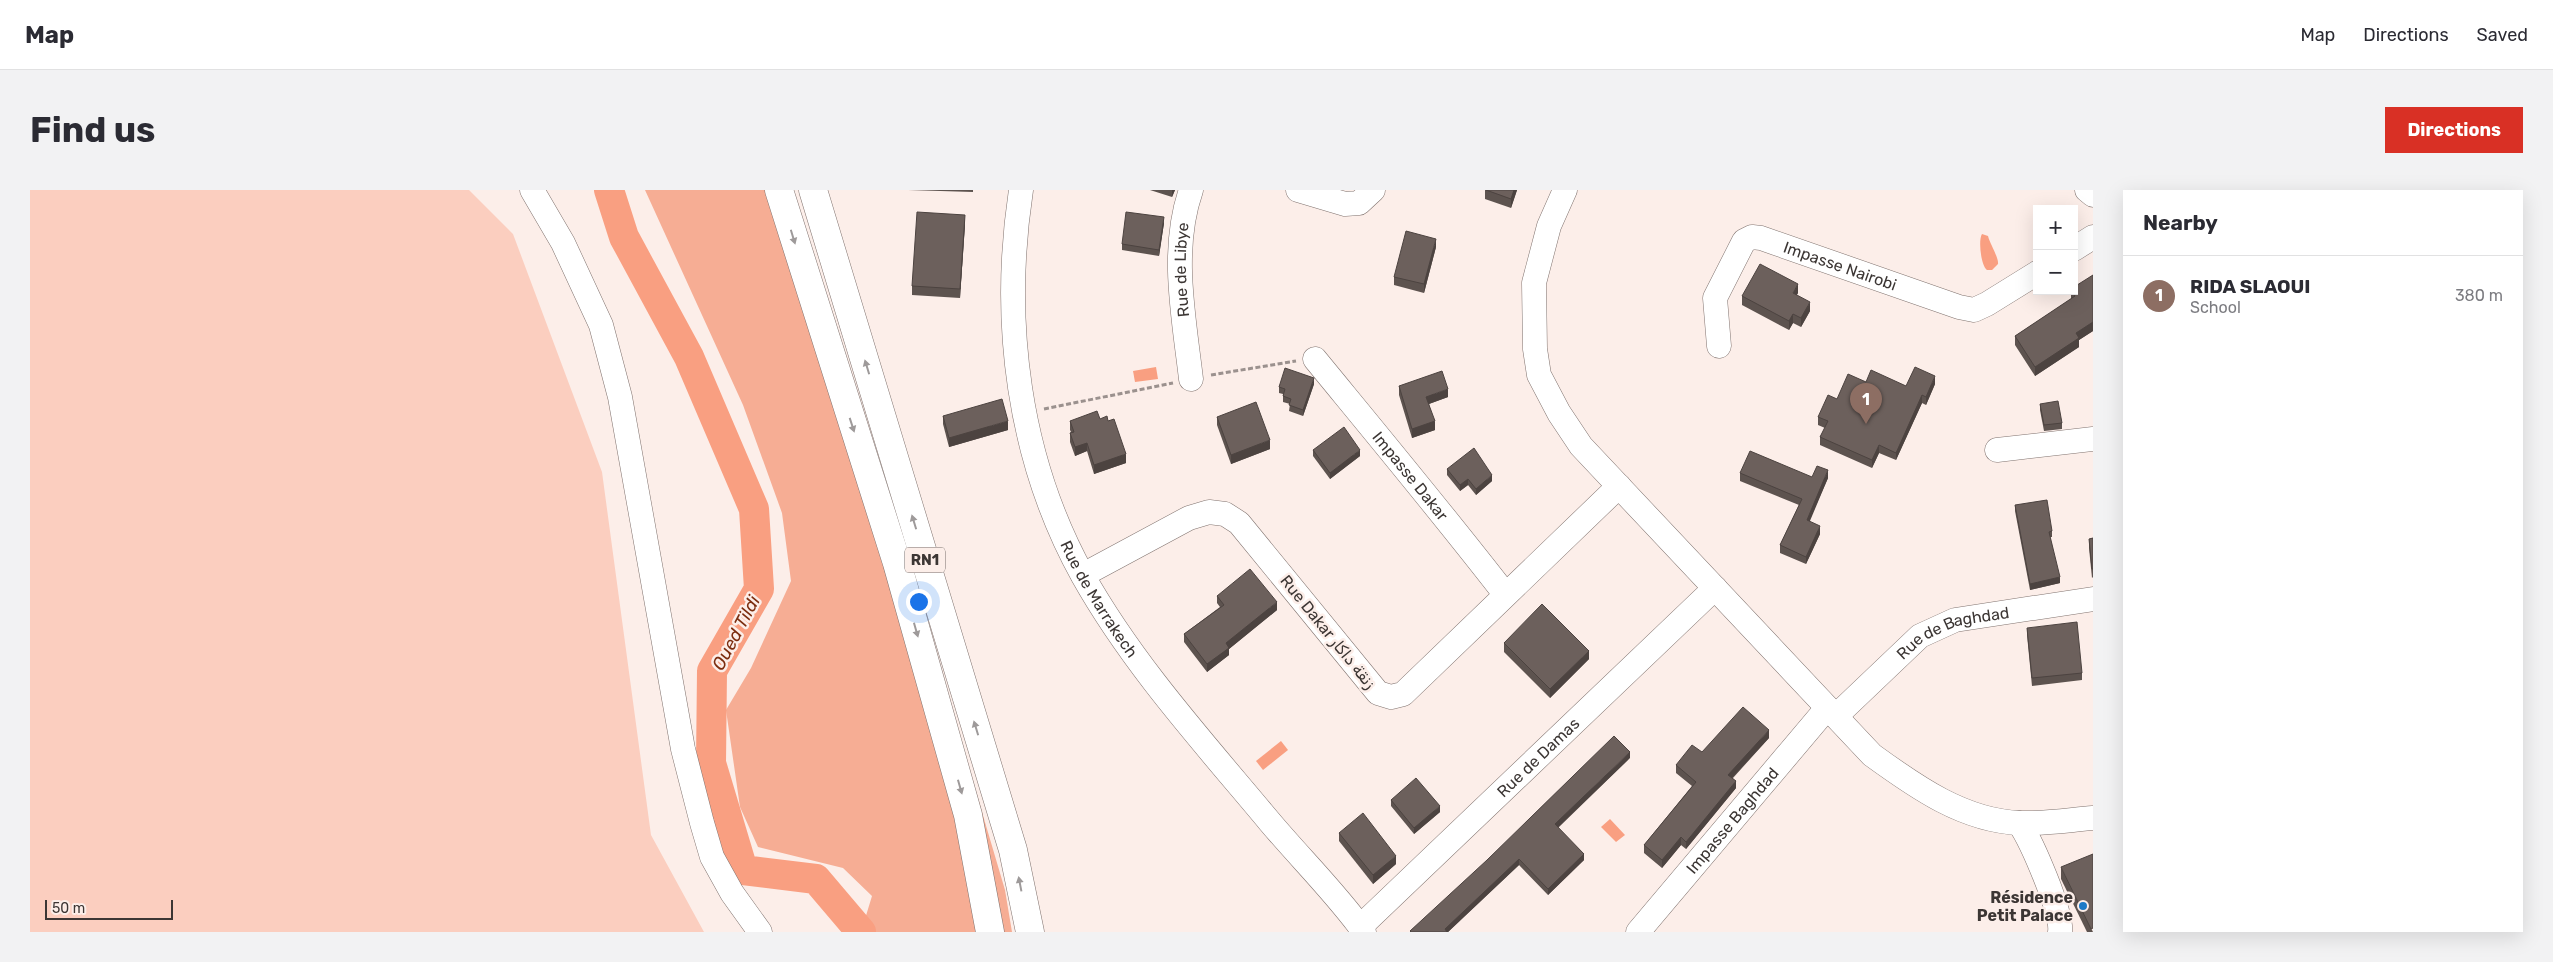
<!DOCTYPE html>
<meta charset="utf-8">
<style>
:root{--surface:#fff;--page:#f2f2f3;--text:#2b2b33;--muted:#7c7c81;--line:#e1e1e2;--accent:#d93025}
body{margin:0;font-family:Rubik,"Noto Naskh Arabic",sans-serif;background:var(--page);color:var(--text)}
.controls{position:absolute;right:15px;top:15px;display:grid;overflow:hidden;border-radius:0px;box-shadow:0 5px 20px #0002}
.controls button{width:45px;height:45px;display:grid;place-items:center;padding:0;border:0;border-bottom:1px solid var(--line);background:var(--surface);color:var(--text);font:25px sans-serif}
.scale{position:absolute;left:15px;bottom:12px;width:128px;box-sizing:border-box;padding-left:5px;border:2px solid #3c3634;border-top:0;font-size:14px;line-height:18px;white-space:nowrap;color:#3c3634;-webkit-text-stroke:4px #fceee9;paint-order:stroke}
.you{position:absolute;left:888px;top:411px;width:18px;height:18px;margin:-12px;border:4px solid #fff;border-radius:50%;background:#1a73e8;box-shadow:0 0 0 8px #1a73e833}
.badge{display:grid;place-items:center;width:32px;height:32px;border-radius:50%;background:var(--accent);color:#fff;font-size:16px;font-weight:700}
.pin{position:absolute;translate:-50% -41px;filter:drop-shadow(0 1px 2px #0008)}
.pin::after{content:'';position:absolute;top:26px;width:18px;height:15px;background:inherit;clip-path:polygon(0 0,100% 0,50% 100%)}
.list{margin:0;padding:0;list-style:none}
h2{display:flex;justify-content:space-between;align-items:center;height:65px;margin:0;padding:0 20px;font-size:21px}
h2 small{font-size:16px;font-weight:400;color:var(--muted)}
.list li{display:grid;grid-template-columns:32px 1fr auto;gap:15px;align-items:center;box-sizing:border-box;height:80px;padding:0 20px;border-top:1px solid var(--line)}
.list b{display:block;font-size:19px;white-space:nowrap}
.list p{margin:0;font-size:16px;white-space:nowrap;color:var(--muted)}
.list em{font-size:16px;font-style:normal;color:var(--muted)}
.map{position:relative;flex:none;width:2063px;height:742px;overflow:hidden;border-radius:0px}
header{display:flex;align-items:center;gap:30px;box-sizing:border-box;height:70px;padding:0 25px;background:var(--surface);border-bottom:1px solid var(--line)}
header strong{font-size:24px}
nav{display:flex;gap:28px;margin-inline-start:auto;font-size:18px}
.intro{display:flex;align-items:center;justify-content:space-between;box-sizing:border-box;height:120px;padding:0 30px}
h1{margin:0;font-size:35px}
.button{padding:12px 22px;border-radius:0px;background:var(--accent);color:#fff;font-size:18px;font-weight:700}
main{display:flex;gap:30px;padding:0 30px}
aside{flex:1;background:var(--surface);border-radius:0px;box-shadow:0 5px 20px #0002}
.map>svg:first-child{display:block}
.green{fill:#fbcebf}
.forest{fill:#f6ad94}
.water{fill:#f99f81}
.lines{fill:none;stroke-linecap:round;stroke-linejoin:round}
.river{stroke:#f99f81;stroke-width:30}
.minor-casing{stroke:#80736f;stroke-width:25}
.highway-casing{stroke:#80736f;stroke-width:29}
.path{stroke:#9b918e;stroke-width:3;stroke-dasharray:5 2.5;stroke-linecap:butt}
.minor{stroke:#fff;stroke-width:24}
.highway{stroke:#fff;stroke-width:28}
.wall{fill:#5d534f}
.shaded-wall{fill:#4c4340}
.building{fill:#6c605c;stroke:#4c4340}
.oneway{fill:#9e9a9a}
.poi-dot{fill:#1c7ac7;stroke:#fceee9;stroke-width:2}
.labels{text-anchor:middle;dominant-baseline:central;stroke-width:5;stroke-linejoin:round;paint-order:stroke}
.shield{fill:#fceee9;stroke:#766d6a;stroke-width:1}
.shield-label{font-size:15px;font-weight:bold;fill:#3c3634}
.street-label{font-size:16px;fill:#3c3634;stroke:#fceee9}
.poi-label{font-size:16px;font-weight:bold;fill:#3c3634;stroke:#fceee9;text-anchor:end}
.water-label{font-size:18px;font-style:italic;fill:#7c2d0f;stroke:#fceee9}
</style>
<header>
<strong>Map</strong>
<nav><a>Map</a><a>Directions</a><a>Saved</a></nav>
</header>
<div class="intro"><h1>Find us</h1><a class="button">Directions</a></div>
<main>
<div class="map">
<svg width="2063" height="742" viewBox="0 0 2063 742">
<rect width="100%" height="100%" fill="#fceee9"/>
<polygon class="green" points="0,0 439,0 483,44 572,282 621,645 674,742 0,742"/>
<polygon class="forest" points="615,0 753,0 758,7 834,222 975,700 982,742 831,742 842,706 813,678 728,657 710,617 696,520 721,478 761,391 752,323 713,215"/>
<g class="water">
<path d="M1952 44 1958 46C1960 54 1969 68 1968 74L1962 80H1957C1951 76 1948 50 1952 44Z"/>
<polygon points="1126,177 1128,189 1105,192 1103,181"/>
<polygon points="1251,551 1258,560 1233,580 1226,571"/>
<polygon points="1580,629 1595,645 1586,652 1571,637"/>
</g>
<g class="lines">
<polyline class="river" points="579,0 594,47 659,167 724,319 729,399 682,481 681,573 713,680 786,689 831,742"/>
<defs>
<g id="minor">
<polyline points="502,0 533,53 571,135 590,207 653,559 672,633 682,667 702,703 730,742"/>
<path id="s1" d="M991 0C971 131 988 269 1053 386 1103 475 1174 553 1239 631 1270 668 1306 703 1334 742"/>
<polyline points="1268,0 1315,14 1329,13 1343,0"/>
<path d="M1535 0 1519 36 1504 93 1505 159 1509 185 1529 223 1551 256 1842 565C1886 597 1934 631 1990 633 2014 634 2039 630 2063 628"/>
<polyline points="2057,0 2063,5"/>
<polyline points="2044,59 2063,47"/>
<path id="s2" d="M1689 156 1685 108 1714 51 1722 47 1731 48 1929 117 1944 120 1957 114 2007 83"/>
<path id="s3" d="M1285 169C1349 247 1413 324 1475 404"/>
<path id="s4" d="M1161 189C1154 128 1140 60 1161 0"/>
<polyline points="1967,260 2063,249"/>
<polyline points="1053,385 1159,328 1179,322 1195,324 1209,333 1348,503 1361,507 1373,504 1589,296"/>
<path id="s5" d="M1806 526 1890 446 1925 430 2063 409"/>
<path d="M1989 633C2001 650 2033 723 2030 742"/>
<path id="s6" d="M1330 737 1685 398"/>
<path id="s7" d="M1608 742 1797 518"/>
</g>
<g id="highway">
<polyline points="749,0 867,373 938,625 960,742"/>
<polyline points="783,0 983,660 1000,742"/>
</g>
</defs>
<use href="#minor" class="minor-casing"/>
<use href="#highway" class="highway-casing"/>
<g class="path">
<polyline points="1181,185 1266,171"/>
<polyline points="1014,219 1143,193"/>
</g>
<use href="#minor" class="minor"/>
<use href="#highway" class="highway"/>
</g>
<g class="wall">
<polygon points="878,0 943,0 943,2"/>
<polygon points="1120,0 1145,0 1142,7"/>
<polygon points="1455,0 1487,0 1481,18 1455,9"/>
<polygon points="1134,33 1129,66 1092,60 1092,54"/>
<polygon points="935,34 930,108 882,105 882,96"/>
<polygon points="1406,57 1394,103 1364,95 1364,87"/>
<polygon points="2063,85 2063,141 2049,150 2049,157 2005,186 1985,155 1985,146 2041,109 2041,101 2044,101"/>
<polygon points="1768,103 1766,105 1780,121 1771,137 1763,133 1759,140 1712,115 1712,106"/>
<polygon points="1836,192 1876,196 1905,194 1896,215 1892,213 1866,270 1849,263 1842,278 1790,255 1790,247 1795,238 1788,235 1788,227"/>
<polygon points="1284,194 1273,226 1259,221 1260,214 1253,212 1253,204 1249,203 1249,197"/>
<polygon points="1369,196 1418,207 1399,214 1405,240 1382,248 1369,205"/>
<polygon points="2010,214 2032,233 2032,239 2014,241 2010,220"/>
<polygon points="913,226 978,240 919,257 913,234"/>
<polygon points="1187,227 1240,259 1201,274 1187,235"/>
<polygon points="1070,229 1078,231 1096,273 1064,284 1057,261 1045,266 1040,252 1040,243 1041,242 1040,240 1040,231"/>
<polygon points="1283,260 1330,266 1300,289 1283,266"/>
<polygon points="1417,279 1462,291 1446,305 1438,295 1430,301 1417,285"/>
<polygon points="1710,283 1798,288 1779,331 1790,344 1776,374 1750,363 1750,355 1769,315 1710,291"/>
<polygon points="1985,315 2022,341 2022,347 2020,347 2030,393 2000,400 1985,321"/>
<polygon points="2063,348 2063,387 2062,388 2059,358 2059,349"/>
<polygon points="1187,406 1247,420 1199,459 1199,465 1177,482 1154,452 1154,444 1190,417 1187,413"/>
<polygon points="1997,438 2052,483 2052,490 2002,496 1997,445"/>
<polygon points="1474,453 1559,469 1520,508 1474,462"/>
<polygon points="1739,548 1703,588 1706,598 1656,659 1651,655 1632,678 1614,663 1614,655 1662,596 1646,583 1646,575 1672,562"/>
<polygon points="1600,568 1528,638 1554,670 1518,705 1489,675 1418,742 1380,742 1380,741"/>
<polygon points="1361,610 1410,622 1384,644 1361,616"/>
<polygon points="1309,643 1366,674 1343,694 1309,651"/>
<polygon points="2031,677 2063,742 2057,742 2031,689"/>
</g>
<g class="shaded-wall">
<polygon points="1142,0 1145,0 1142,7"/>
<polygon points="1484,0 1487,0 1481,18 1481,9"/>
<polygon points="935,25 935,34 930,108 930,99"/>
<polygon points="1134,27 1134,33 1129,66 1129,60"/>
<polygon points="1406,49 1406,57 1394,103 1394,94"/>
<polygon points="1768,94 1768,103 1763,112 1763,103"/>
<polygon points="1780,112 1780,121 1771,137 1771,128"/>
<polygon points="1763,124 1763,133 1759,140 1759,131"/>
<polygon points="2063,132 2063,141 2049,150 2049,157 2005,186 2005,177 2046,143"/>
<polygon points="1905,186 1905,194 1896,215 1896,207"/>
<polygon points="1284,188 1284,194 1273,226 1273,220"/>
<polygon points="1418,199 1418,207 1396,215 1396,207"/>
<polygon points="1892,205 1892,213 1866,270 1866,263"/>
<polygon points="978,231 978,240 919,257 919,248"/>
<polygon points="1405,231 1405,240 1382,248 1382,239"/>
<polygon points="1240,250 1240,259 1201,274 1201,265"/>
<polygon points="1057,253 1057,261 1045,266 1045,257"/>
<polygon points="1849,255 1849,263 1842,278 1842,270"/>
<polygon points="1330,260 1330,266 1300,289 1300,283"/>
<polygon points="1096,264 1096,273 1064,284 1064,275"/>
<polygon points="1798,280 1798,288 1777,338 1777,330"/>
<polygon points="1462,285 1462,291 1446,305 1446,299"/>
<polygon points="1438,289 1438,295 1430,301 1430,295"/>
<polygon points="1790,336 1790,344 1776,374 1776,367"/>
<polygon points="2030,387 2030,393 2000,400 2000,394"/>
<polygon points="1247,412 1247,420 1199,459 1199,465 1177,482 1177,474 1196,453"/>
<polygon points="1559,461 1559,469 1520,508 1520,499"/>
<polygon points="1739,540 1739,548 1698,592 1698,585"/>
<polygon points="1600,562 1600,568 1525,640 1525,634"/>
<polygon points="1706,591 1706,598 1656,659 1656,652"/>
<polygon points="1410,616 1410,622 1384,644 1384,638"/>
<polygon points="1651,647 1651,655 1632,678 1632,670"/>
<polygon points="1554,664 1554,670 1518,705 1518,699"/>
<polygon points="1366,666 1366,674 1343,694 1343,685"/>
<polygon points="1489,669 1489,675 1418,742 1415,742 1415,739"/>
</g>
<g class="building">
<polygon points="1456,0 1484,0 1481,9"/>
<polygon points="887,22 935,25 930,99 882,96"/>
<polygon points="1096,22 1134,27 1129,60 1092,54"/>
<polygon points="1376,41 1406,49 1394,94 1364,87"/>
<polygon points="1730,74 1768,94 1763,103 1780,112 1771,128 1763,124 1759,131 1712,106"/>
<polygon points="2063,85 2063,132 2046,143 2049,148 2005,177 1985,146 2045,106 2042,101 2044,101 2044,97"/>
<polygon points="1885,177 1905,186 1896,207 1892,205 1866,263 1849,255 1842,270 1790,247 1798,231 1788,227 1798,205 1807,209 1818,184 1836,192 1841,180 1876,196"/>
<polygon points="1255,178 1284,188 1273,220 1259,215 1261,209 1253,206 1255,199 1249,197"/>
<polygon points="1412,181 1418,199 1396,207 1405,231 1382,239 1369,196"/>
<polygon points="972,209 978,231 919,248 913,226"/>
<polygon points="2028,211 2032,233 2014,235 2010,214"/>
<polygon points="1226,212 1240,250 1201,265 1187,227"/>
<polygon points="1067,221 1070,229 1077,226 1078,231 1084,229 1096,264 1064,275 1057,253 1045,257 1040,243 1044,242 1040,231"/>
<polygon points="1314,237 1330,260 1300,283 1283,260"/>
<polygon points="1444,258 1462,285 1446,299 1438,289 1430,295 1417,279"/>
<polygon points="1720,261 1782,287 1787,276 1798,280 1777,330 1790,336 1776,367 1750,355 1772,309 1710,283"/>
<polygon points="2017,310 2022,341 2019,342 2030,387 2000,394 1985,315"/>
<polygon points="2063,348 2063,379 2062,379 2059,349"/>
<polygon points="1220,379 1247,412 1196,453 1199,458 1177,474 1154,444 1194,415 1187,406"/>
<polygon points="1512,414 1559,461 1520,499 1474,453"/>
<polygon points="2047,432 2052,483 2002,488 1997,438"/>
<polygon points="1713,517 1739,540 1698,585 1706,591 1656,652 1651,647 1632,670 1614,655 1666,592 1646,575 1662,555 1672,562"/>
<polygon points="1584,546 1600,562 1525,634 1554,664 1518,699 1489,669 1415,739 1417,742 1381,742 1380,741 1457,670"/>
<polygon points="1386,588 1410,616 1384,638 1361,610"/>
<polygon points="1333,623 1366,666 1343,685 1309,643"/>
<polygon points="2063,664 2063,738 2061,739 2031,677"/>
</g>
<defs><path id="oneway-solid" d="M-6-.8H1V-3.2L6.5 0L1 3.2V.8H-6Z" transform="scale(1.25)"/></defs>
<g class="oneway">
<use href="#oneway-solid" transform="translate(763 47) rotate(73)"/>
<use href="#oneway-solid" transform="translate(837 177) rotate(-107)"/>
<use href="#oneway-solid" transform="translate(822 235) rotate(72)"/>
<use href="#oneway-solid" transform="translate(884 332) rotate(-107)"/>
<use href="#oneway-solid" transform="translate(886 440) rotate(74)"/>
<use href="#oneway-solid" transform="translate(946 538) rotate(-107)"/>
<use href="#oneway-solid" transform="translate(930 597) rotate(74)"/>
<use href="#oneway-solid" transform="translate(990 694) rotate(-101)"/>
</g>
<circle class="poi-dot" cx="2053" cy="716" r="5"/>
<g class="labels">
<rect class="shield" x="875" y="357.5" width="40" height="25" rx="4"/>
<g class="shield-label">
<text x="895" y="370">RN1</text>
</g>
<g class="street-label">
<text stroke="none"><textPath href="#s2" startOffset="214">Impasse Nairobi</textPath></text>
<text stroke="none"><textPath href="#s4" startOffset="110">Rue de Libye</textPath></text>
<text stroke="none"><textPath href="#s3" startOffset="151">Impasse Dakar</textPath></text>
<text stroke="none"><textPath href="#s1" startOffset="426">Rue de Marrakech</textPath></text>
<text transform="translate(1298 442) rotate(51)">Rue Dakar زنقة داكار</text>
<text stroke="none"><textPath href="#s5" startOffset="148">Rue de Baghdad</textPath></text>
<text stroke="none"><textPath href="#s6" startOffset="246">Rue de Damas</textPath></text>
<text stroke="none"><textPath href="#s7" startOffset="146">Impasse Baghdad</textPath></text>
</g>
<g class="poi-label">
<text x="2043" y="707">Résidence<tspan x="2043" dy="18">Petit Palace</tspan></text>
</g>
<g class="water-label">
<text transform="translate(706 443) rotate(-62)">Oued Tildi</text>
</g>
</g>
</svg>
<div class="controls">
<button>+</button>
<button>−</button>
</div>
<div class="scale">50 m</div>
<div class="you"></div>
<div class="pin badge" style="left:1836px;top:234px;background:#8d6e63">1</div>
</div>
<aside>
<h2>Nearby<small></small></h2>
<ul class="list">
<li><span class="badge" style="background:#8d6e63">1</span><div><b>RIDA SLAOUI</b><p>School</p></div><em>380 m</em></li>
</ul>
</aside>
</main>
